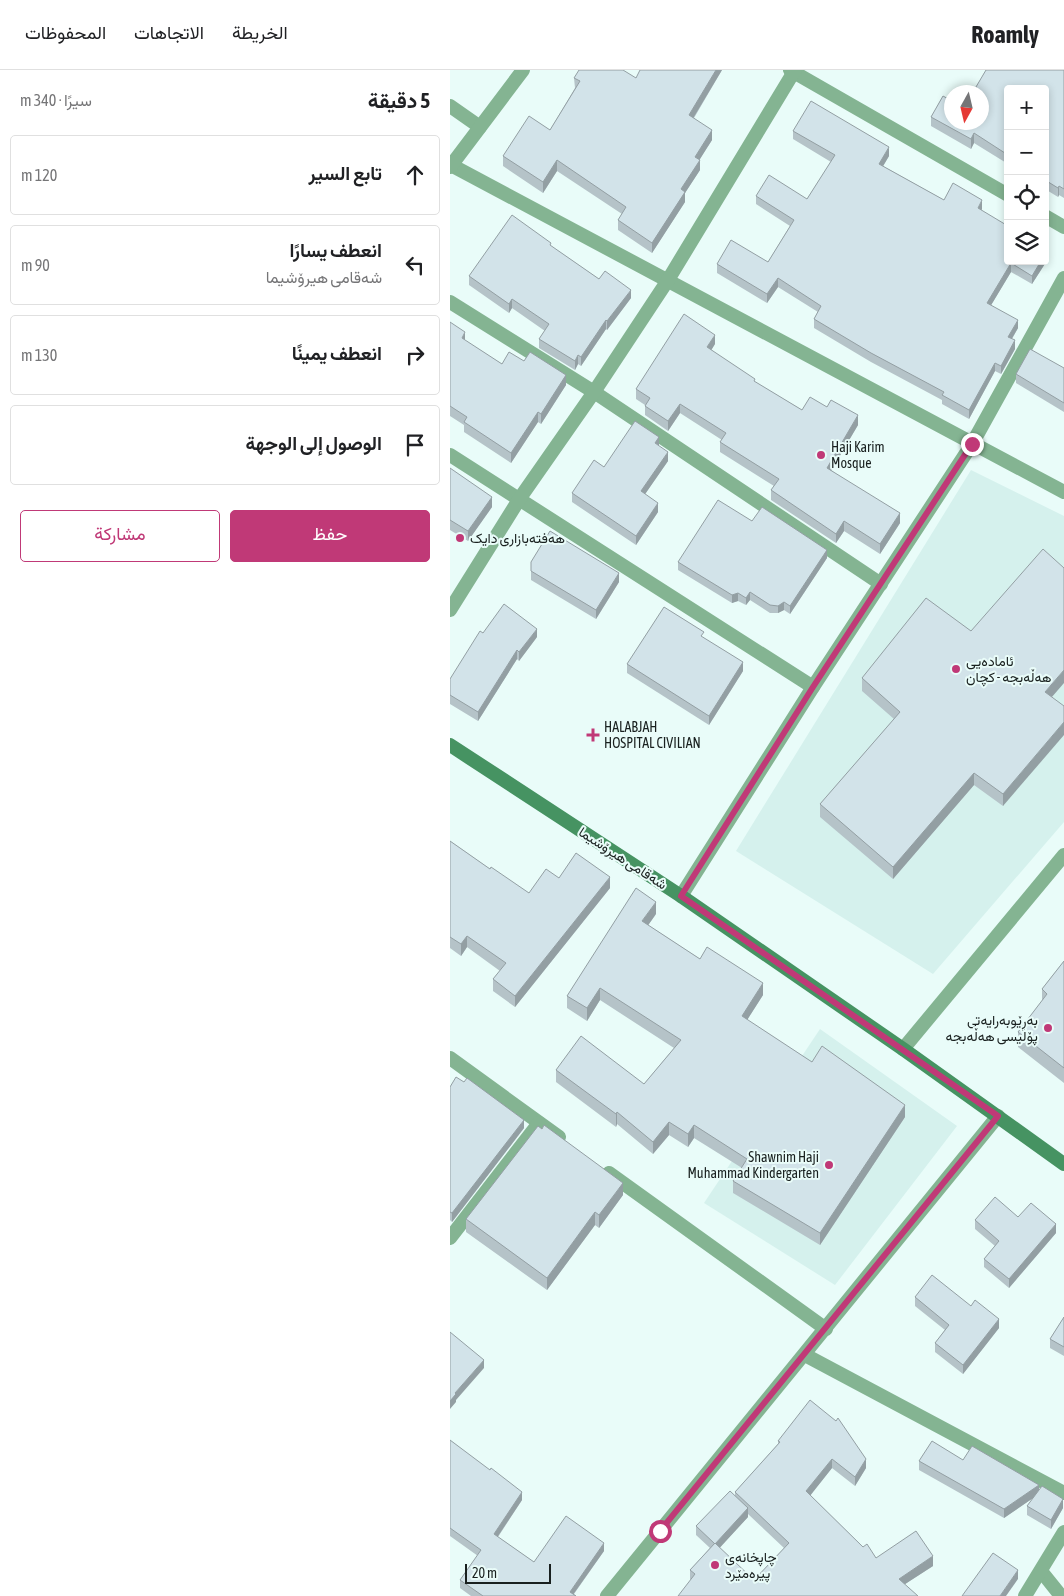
<!DOCTYPE html>
<html lang="ar">
<meta charset="utf-8">
<style>
:root{--surface:#fff;--page:#f2f2f2;--text:#202124;--muted:#757577;--line:#e0e0e0;--accent:#c03977}
body{margin:0;font-family:"Asap Condensed",Vazirmatn,sans-serif;background:var(--page);color:var(--text);direction:rtl}
.controls{position:absolute;right:15px;top:15px;display:grid;overflow:hidden;border-radius:5px;box-shadow:0 2px 8px #0003}
.controls button{width:45px;height:45px;display:grid;place-items:center;padding:0;border:0;border-bottom:1px solid var(--line);background:var(--surface);color:var(--text);font:25px sans-serif}
.compass{position:absolute;left:494px;top:15px;width:45px;height:45px;border-radius:50%;background:var(--surface);box-shadow:0 2px 8px #0003;rotate:188deg}
.scale{position:absolute;left:15px;bottom:12px;width:86px;box-sizing:border-box;padding-left:5px;border:2px solid #19201f;border-top:0;font-size:14px;line-height:18px;white-space:nowrap;color:#19201f;-webkit-text-stroke:4px #e9fcf9;paint-order:stroke}
.stop{position:absolute;width:15px;height:15px;margin:-11px;border:4px solid #c03977;border-radius:50%;background:#fff}
.stop.end{background:#c03977;border-color:#fff;box-shadow:0 1px 5px #0008}
.list{margin:0;padding:0;list-style:none}
h2{display:flex;justify-content:space-between;align-items:center;height:65px;margin:0;padding:0 20px;font-size:21px}
h2 small{font-size:16px;font-weight:400;color:var(--muted)}
.list li{display:grid;grid-template-columns:32px 1fr auto;gap:15px;align-items:center;box-sizing:border-box;height:80px;margin:0 10px 10px;padding:0 10px;border:1px solid var(--line);border-radius:5px}
.list b{display:block;font-size:19px;white-space:nowrap}
.list p{margin:0;font-size:16px;white-space:nowrap;color:var(--muted)}
.list em{font-size:16px;font-style:normal;color:var(--muted)}
.actions{display:flex;gap:10px;padding:15px 20px}
.actions a{flex:1;padding:11px 0;border:1px solid var(--accent);border-radius:5px;text-align:center;font-size:18px;color:var(--accent)}
.actions .main{background:var(--accent);color:#fff}
.icon{flex:none;width:28px;height:28px;fill:none;stroke:currentColor;stroke-width:2;stroke-linecap:round;stroke-linejoin:round}
.map{position:relative;flex:none;width:614px;height:1526px;overflow:hidden;direction:ltr}
header{display:flex;align-items:center;gap:30px;box-sizing:border-box;height:70px;padding:0 25px;background:var(--surface);border-bottom:1px solid var(--line)}
header strong{font-size:24px}
nav{display:flex;gap:28px;margin-inline-start:auto;font-size:18px}
main{display:flex}
aside{flex:1;background:var(--surface)}
.map>svg:first-child{display:block}
.built{fill:#d5f1ed}
.lines{fill:none;stroke-linecap:round;stroke-linejoin:round}
.minor{stroke:#84b492;stroke-width:14}
.secondary{stroke:#469362;stroke-width:14}
.wall{fill:#b5c3c8;fill-rule:evenodd}
.shaded-wall{fill:#939fa3}
.building{fill:#d2e3e9;stroke:#939fa3}
.route{stroke:#c03977;stroke-width:6}
.poi-dot{fill:#c03977;stroke:#e9fcf9;stroke-width:2}
.labels{text-anchor:middle;dominant-baseline:central;stroke-width:4;stroke-linejoin:round;paint-order:stroke}
.poi-label{font-size:14px;fill:#19201f;stroke:#e9fcf9;text-anchor:start}
.street-label{font-size:14px;fill:#19201f;stroke:#e9fcf9}
</style>
<header>
<strong>Roamly</strong>
<nav><a>الخريطة</a><a>الاتجاهات</a><a>المحفوظات</a></nav>
</header>
<main>
<div class="map">
<svg width="614" height="1526" viewBox="0 0 614 1526">
<rect width="100%" height="100%" fill="#e9fcf9"/>
<g class="built">
<polygon points="521,400 614,446 614,752 483,904 286,781"/>
<polygon points="370,959 507,1056 385,1215 254,1133"/>
</g>
<g class="lines">
<g class="minor">
<polyline points="340,0 558,125"/>
<polyline points="0,36 30,57"/>
<polyline points="1,95 614,422"/>
<polyline points="0,97 73,0"/>
<polyline points="595,146 614,157"/>
<polyline points="0,232 144,322 431,514"/>
<polyline points="0,385 363,617"/>
<polyline points="0,540 70,428 144,322 218,210 345,0"/>
<polyline points="231,826 363,617 522,374 614,208"/>
<polyline points="453,979 614,785"/>
<polyline points="0,988 109,1067"/>
<polyline points="159,1103 376,1259"/>
<polyline points="0,1168 89,1053"/>
<polyline points="355,1285 614,1423"/>
<polyline points="591,1501 611,1526"/>
<polyline points="157,1526 548,1046"/>
<polyline points="575,1526 614,1462"/>
</g>
<polyline class="secondary" points="0,675 231,826 453,979 614,1094"/>
</g>
<g class="wall">
<polygon points="272,0 244,48 262,70 249,90 250,100 235,123 235,132 202,183 168,160 168,150 172,144 107,101 93,123 53,96 53,86 100,60 125,18 124,8 186,8"/>
<polygon points="536,0 614,0 614,128 609,125 608,127 595,119 595,19 558,19 558,94 524,73 521,79 481,56 481,47 493,26 502,31 502,52 532,52 532,22 523,22"/>
<polygon points="343,61 439,86 433,96 494,130 532,139 531,140 598,189 582,214 561,202 541,235 568,258 562,269 565,279 551,304 545,301 519,349 492,334 492,330 421,292 364,258 364,249 368,242 328,217 317,233 267,203 267,194 318,192 340,156 306,134 306,126 357,129 381,92 343,69"/>
<polygon points="101,176 149,209 181,228 157,260 156,259 131,296 128,294 125,300 89,278 89,269 95,261 62,238 59,243 19,215 19,206"/>
<polygon points="0,252 15,271 52,294 74,291 116,315 91,354 88,352 61,393 14,362 14,355 0,346"/>
<polygon points="265,274 261,280 305,312 352,340 408,355 381,400 450,453 430,484 394,461 386,473 321,430 321,420 324,416 270,382 270,372 272,370 230,343 218,361 195,345 195,335 186,329 186,319"/>
<polygon points="614,298 614,342 566,313 566,304"/>
<polygon points="209,376 218,391 195,424 208,442 186,475 122,432 122,423 154,397"/>
<polygon points="0,398 42,437 18,471 0,460"/>
<polygon points="302,451 377,488 340,544 334,540 328,543 320,543 300,530 296,535 288,531 282,533 228,500 228,492"/>
<polygon points="81,492 169,512 146,549 81,510"/>
<polygon points="87,567 69,591 67,589 28,651 0,634 0,609"/>
<polygon points="254,568 293,601 259,655 177,603 177,594"/>
<polygon points="412,608 602,627 553,736 524,715 443,809 370,747 370,734 444,649 412,621"/>
<polygon points="0,771 40,799 79,823 109,808 160,818 65,937 43,921 43,909 50,901 17,877 11,886 0,878"/>
<polygon points="206,844 198,855 250,889 313,925 297,950 362,992 455,1047 370,1175 283,1123 283,1111 292,1098 244,1068 238,1077 219,1065 203,1084 167,1054 166,1057 106,1012 106,1000 194,1014 224,978 150,930 137,951 117,938 117,926"/>
<polygon points="614,891 614,1013 568,977 568,962 592,931 592,919"/>
<polygon points="0,1017 74,1058 2,1152 0,1150"/>
<polygon points="173,1125 149,1158 145,1155 97,1220 16,1162 16,1149"/>
<polygon points="568,1147 606,1163 559,1218 534,1197 534,1189 545,1176 525,1159 525,1150"/>
<polygon points="465,1227 549,1258 513,1304 485,1282 485,1273 495,1260 465,1236"/>
<polygon points="614,1247 614,1286 600,1278 600,1269"/>
<polygon points="0,1370 72,1430 48,1467 84,1492 154,1481 124,1524 126,1526 21,1526 10,1518 10,1510 28,1486 0,1466"/>
<path d="M328 1371 416 1398 405 1416 382 1398 360 1425 413 1477 426 1488 483 1496 455 1514 241 1510 240 1509V1500L260 1478 246 1465V1456L285 1425V1422L328 1374ZM298 1444 334 1478 304 1510 269 1478 298 1447Z"/>
<polygon points="513,1390 589,1419 613,1438 601,1459 577,1445 577,1436 583,1428 554,1448 469,1400 469,1391"/>
</g>
<g class="shaded-wall">
<polygon points="266,0 272,0 239,55 239,45"/>
<polygon points="262,60 262,70 245,97 245,87"/>
<polygon points="524,63 524,73 521,79 521,69"/>
<polygon points="439,77 439,86 429,103 429,94"/>
<polygon points="107,90 107,101 93,123 93,112"/>
<polygon points="250,90 250,100 235,123 235,132 202,183 202,173 231,119"/>
<polygon points="609,116 609,125 608,127 608,118"/>
<polygon points="532,130 532,139 528,147 528,138"/>
<polygon points="598,180 598,189 582,214 582,206 591,191 595,191 595,185"/>
<polygon points="561,193 561,202 537,242 537,233"/>
<polygon points="328,208 328,217 317,233 317,224"/>
<polygon points="181,220 181,228 157,260 157,251"/>
<polygon points="62,229 62,238 59,243 59,234"/>
<polygon points="156,250 156,259 131,296 131,287"/>
<polygon points="568,250 568,258 558,275 558,267"/>
<polygon points="15,262 15,272 12,268"/>
<polygon points="265,265 265,274 257,287 257,277"/>
<polygon points="565,270 565,279 551,304 551,296"/>
<polygon points="128,285 128,294 125,300 125,291"/>
<polygon points="545,293 545,301 519,349 519,340"/>
<polygon points="116,305 116,315 91,354 91,344"/>
<polygon points="230,334 230,343 218,361 218,351"/>
<polygon points="88,342 88,352 61,393 61,383"/>
<polygon points="408,345 408,355 377,408 377,398"/>
<polygon points="209,367 209,376 205,373"/>
<polygon points="218,382 218,391 191,430 191,421"/>
<polygon points="42,427 42,437 18,471 18,461"/>
<polygon points="208,433 208,442 186,475 186,466"/>
<polygon points="450,443 450,453 430,484 430,474"/>
<polygon points="394,451 394,461 386,473 386,464"/>
<polygon points="377,480 377,488 340,544 340,536"/>
<polygon points="169,503 169,512 146,549 146,540"/>
<polygon points="300,522 300,530 296,535 296,528"/>
<polygon points="288,523 288,531 282,533 282,525"/>
<polygon points="334,532 334,540 328,543 328,536"/>
<polygon points="87,559 87,567 69,591 69,582"/>
<polygon points="67,580 67,589 28,651 28,642"/>
<polygon points="293,592 293,601 259,655 259,646"/>
<polygon points="614,600 614,613 595,635 595,622"/>
<polygon points="614,652 614,665 553,736 553,724"/>
<polygon points="524,703 524,715 443,809 443,797"/>
<polygon points="160,807 160,818 65,937 65,926"/>
<polygon points="206,832 206,844 192,864 192,851"/>
<polygon points="17,866 17,877 11,886 11,874"/>
<polygon points="313,913 313,925 292,958 292,946"/>
<polygon points="150,918 150,930 137,951 137,938"/>
<polygon points="455,1035 455,1047 370,1175 370,1163"/>
<polygon points="167,1042 167,1054 166,1057 166,1044"/>
<polygon points="74,1050 74,1058 2,1152 2,1143"/>
<polygon points="219,1052 219,1065 203,1084 203,1072"/>
<polygon points="244,1055 244,1068 238,1077 238,1064"/>
<polygon points="173,1113 173,1125 149,1158 149,1145"/>
<polygon points="145,1142 145,1155 97,1220 97,1208"/>
<polygon points="606,1154 606,1163 559,1218 559,1209"/>
<polygon points="549,1249 549,1258 513,1304 513,1295"/>
<polygon points="34,1290 34,1298 6,1330 6,1332 0,1339 0,1331 5,1323"/>
<polygon points="382,1389 382,1398 356,1431 356,1421"/>
<polygon points="416,1389 416,1398 405,1416 405,1407"/>
<polygon points="589,1415 589,1424 554,1448 554,1439"/>
<polygon points="72,1422 72,1430 44,1472 44,1464"/>
<polygon points="613,1429 613,1438 601,1459 601,1450"/>
<polygon points="298,1438 298,1447 265,1483 265,1474"/>
<polygon points="154,1473 154,1481 122,1526 120,1522"/>
<polygon points="483,1486 483,1496 449,1518 449,1509"/>
<polygon points="568,1500 568,1509 556,1526 550,1526"/>
</g>
<g class="building">
<polygon points="129,0 173,0 186,8 190,0 266,0 239,45 262,60 245,87 250,90 231,119 235,122 202,173 168,150 176,137 107,90 93,112 53,86 79,46 100,60 130,11 124,8"/>
<polygon points="536,0 614,0 614,119 609,116 608,118 595,110 595,19 558,19 558,85 524,63 521,69 481,47 493,26 502,31 502,52 532,52 532,22 523,22"/>
<polygon points="361,31 439,77 429,94 494,130 503,113 532,130 528,138 558,156 558,191 591,191 582,206 561,193 537,233 568,250 558,267 565,270 551,296 545,293 519,340 492,325 494,322 421,283 364,249 371,236 328,208 317,224 267,194 281,170 318,192 344,150 306,126 319,105 357,129 385,85 343,61"/>
<polygon points="62,145 101,173 100,175 149,209 155,201 181,220 157,251 156,250 131,287 128,285 125,291 89,269 99,254 62,229 59,234 19,206"/>
<polygon points="595,179 598,180 595,185"/>
<polygon points="234,244 265,265 257,277 305,309 304,311 352,340 360,327 377,337 381,330 408,345 377,398 450,443 430,474 394,451 386,464 321,420 329,409 270,372 276,363 230,334 218,351 195,336 200,328 186,319"/>
<polygon points="0,252 15,262 12,268 52,294 59,282 74,291 80,282 116,305 91,344 88,342 61,383 14,352 17,347 0,336"/>
<polygon points="580,279 614,298 614,333 566,304"/>
<polygon points="185,351 209,367 205,373 218,382 191,421 208,433 186,466 122,423 144,390 154,397"/>
<polygon points="0,398 42,427 18,461 0,450"/>
<polygon points="268,430 302,451 312,437 377,480 340,536 334,532 328,536 320,535 300,522 296,528 288,523 282,525 228,492"/>
<polygon points="100,461 169,503 146,540 81,501 81,492"/>
<polygon points="593,479 614,498 614,600 595,622 614,636 614,652 553,724 524,703 443,797 370,734 450,642 412,608 476,528 521,561"/>
<polygon points="54,534 87,559 69,582 67,580 28,642 0,625 0,609 30,561 33,563"/>
<polygon points="214,537 254,562 251,566 293,592 259,646 177,594"/>
<polygon points="0,771 40,799 41,797 79,823 96,799 109,808 126,783 160,807 65,926 43,909 56,893 17,866 11,874 0,867"/>
<polygon points="186,818 206,832 192,851 250,889 257,877 313,913 292,946 362,992 372,976 455,1035 370,1163 283,1111 297,1089 244,1055 238,1064 219,1052 203,1072 167,1042 166,1044 106,1000 131,966 194,1014 231,970 150,918 137,938 117,926"/>
<polygon points="614,891 614,998 568,962 597,924 592,919"/>
<polygon points="6,1007 14,1012 17,1008 74,1050 2,1143 0,1142 0,1017"/>
<polygon points="94,1055 173,1113 149,1145 145,1142 97,1208 16,1149 88,1056 92,1059"/>
<polygon points="545,1127 568,1147 581,1133 606,1154 559,1209 534,1189 549,1171 525,1150"/>
<polygon points="482,1205 521,1236 525,1230 549,1249 513,1295 485,1273 499,1255 465,1227"/>
<polygon points="614,1247 614,1277 600,1269"/>
<polygon points="0,1262 34,1290 5,1323 6,1324 0,1331"/>
<polygon points="360,1330 386,1351 388,1348 416,1389 405,1407 382,1389 356,1421 413,1477 417,1474 426,1488 466,1461 483,1486 449,1509 468,1526 228,1526 245,1504 240,1500 265,1473 304,1510 339,1473 285,1422 330,1372 328,1371"/>
<polygon points="0,1370 40,1400 41,1398 72,1422 44,1464 84,1492 116,1446 154,1473 120,1522 126,1526 33,1526 10,1510 31,1480 0,1458"/>
<polygon points="482,1371 513,1390 522,1376 589,1415 554,1439 469,1391"/>
<polygon points="592,1416 613,1429 601,1450 577,1436"/>
<polygon points="280,1421 298,1438 265,1474 246,1456"/>
<polygon points="543,1483 568,1500 550,1526 512,1526"/>
</g>
<g class="lines">
<polyline class="route" points="210,1461 548,1046 231,826 363,617 522,374"/>
</g>
<g class="poi-dot">
<circle cx="371" cy="385" r="5"/>
<circle cx="10" cy="468" r="5"/>
<circle cx="506" cy="599" r="5"/>
<path d="M140.5 657.5h5v5h5v5h-5v5h-5v-5h-5v-5h5z"/>
<circle cx="598" cy="958" r="5"/>
<circle cx="379" cy="1095" r="5"/>
<circle cx="265" cy="1495" r="5"/>
</g>
<g class="labels">
<g class="poi-label">
<text x="381" y="377">Haji Karim<tspan x="381" dy="16">Mosque</tspan></text>
<text x="20" y="468">هەفتەبازاری دایک</text>
<text x="516" y="591">ئامادەیی<tspan x="516" dy="16">هەڵەبجە - کچان</tspan></text>
<text x="154" y="657">HALABJAH<tspan x="154" dy="16">HOSPITAL CIVILIAN</tspan></text>
<text x="588" y="950" text-anchor="end">بەڕێوبەرایەتی<tspan x="588" dy="16">پۆلیسی هەڵەبجە</tspan></text>
<text x="369" y="1087" text-anchor="end">Shawnim Haji<tspan x="369" dy="16">Muhammad Kindergarten</tspan></text>
<text x="275" y="1487">چاپخانەی<tspan x="275" dy="16">پیرەمێرد</tspan></text>
</g>
<g class="street-label">
<text transform="translate(173 788) rotate(33)">شەقامی هیرۆشیما</text>
</g>
</g>
</svg>
<div class="controls">
<button>+</button>
<button>−</button>
<button><svg class="icon" aria-label="locate" viewBox="0 0 24 24"><circle cx="12" cy="12" r="6"/><path d="M12 2v4M12 18v4M2 12h4M18 12h4"/></svg></button>
<button><svg class="icon" aria-label="layers" viewBox="0 0 24 24"><path d="M12 4l9 5-9 5-9-5zM3 14l9 5 9-5"/></svg></button>
</div>
<svg class="compass" viewBox="-18 -18 36 36"><path d="M0-13l5 13h-10z" fill="#e53935"/><path d="M0 13l5-13h-10z" fill="#757577"/></svg>
<div class="scale">20 m</div>
<div class="stop" style="left:210px;top:1461px"></div>
<div class="stop end" style="left:522px;top:374px"></div>
</div>
<aside>
<h2>5 دقيقة<small>سيرًا · 340 m</small></h2>
<ul class="list">
<li><svg class="icon" aria-label="ahead" viewBox="0 0 24 24"><path d="M12 20V5M6 11l6-6 6 6"/></svg><div><b>تابع السير</b></div><em>120 m</em></li>
<li><svg class="icon" aria-label="left" viewBox="0 0 24 24"><path d="M17 20v-9H6M10 6l-5 5 5 5"/></svg><div><b>انعطف يسارًا</b><p>شەقامی هیرۆشیما</p></div><em>90 m</em></li>
<li><svg class="icon" aria-label="right" viewBox="0 0 24 24"><path d="M7 20v-9h11M14 6l5 5-5 5"/></svg><div><b>انعطف يمينًا</b></div><em>130 m</em></li>
<li><svg class="icon" aria-label="arrive" viewBox="0 0 24 24"><path d="M6 21V4h12l-3 4 3 4H6"/></svg><div><b>الوصول إلى الوجهة</b></div></li>
</ul>
<div class="actions"><a class="main">حفظ</a><a>مشاركة</a></div>
</aside>
</main>
